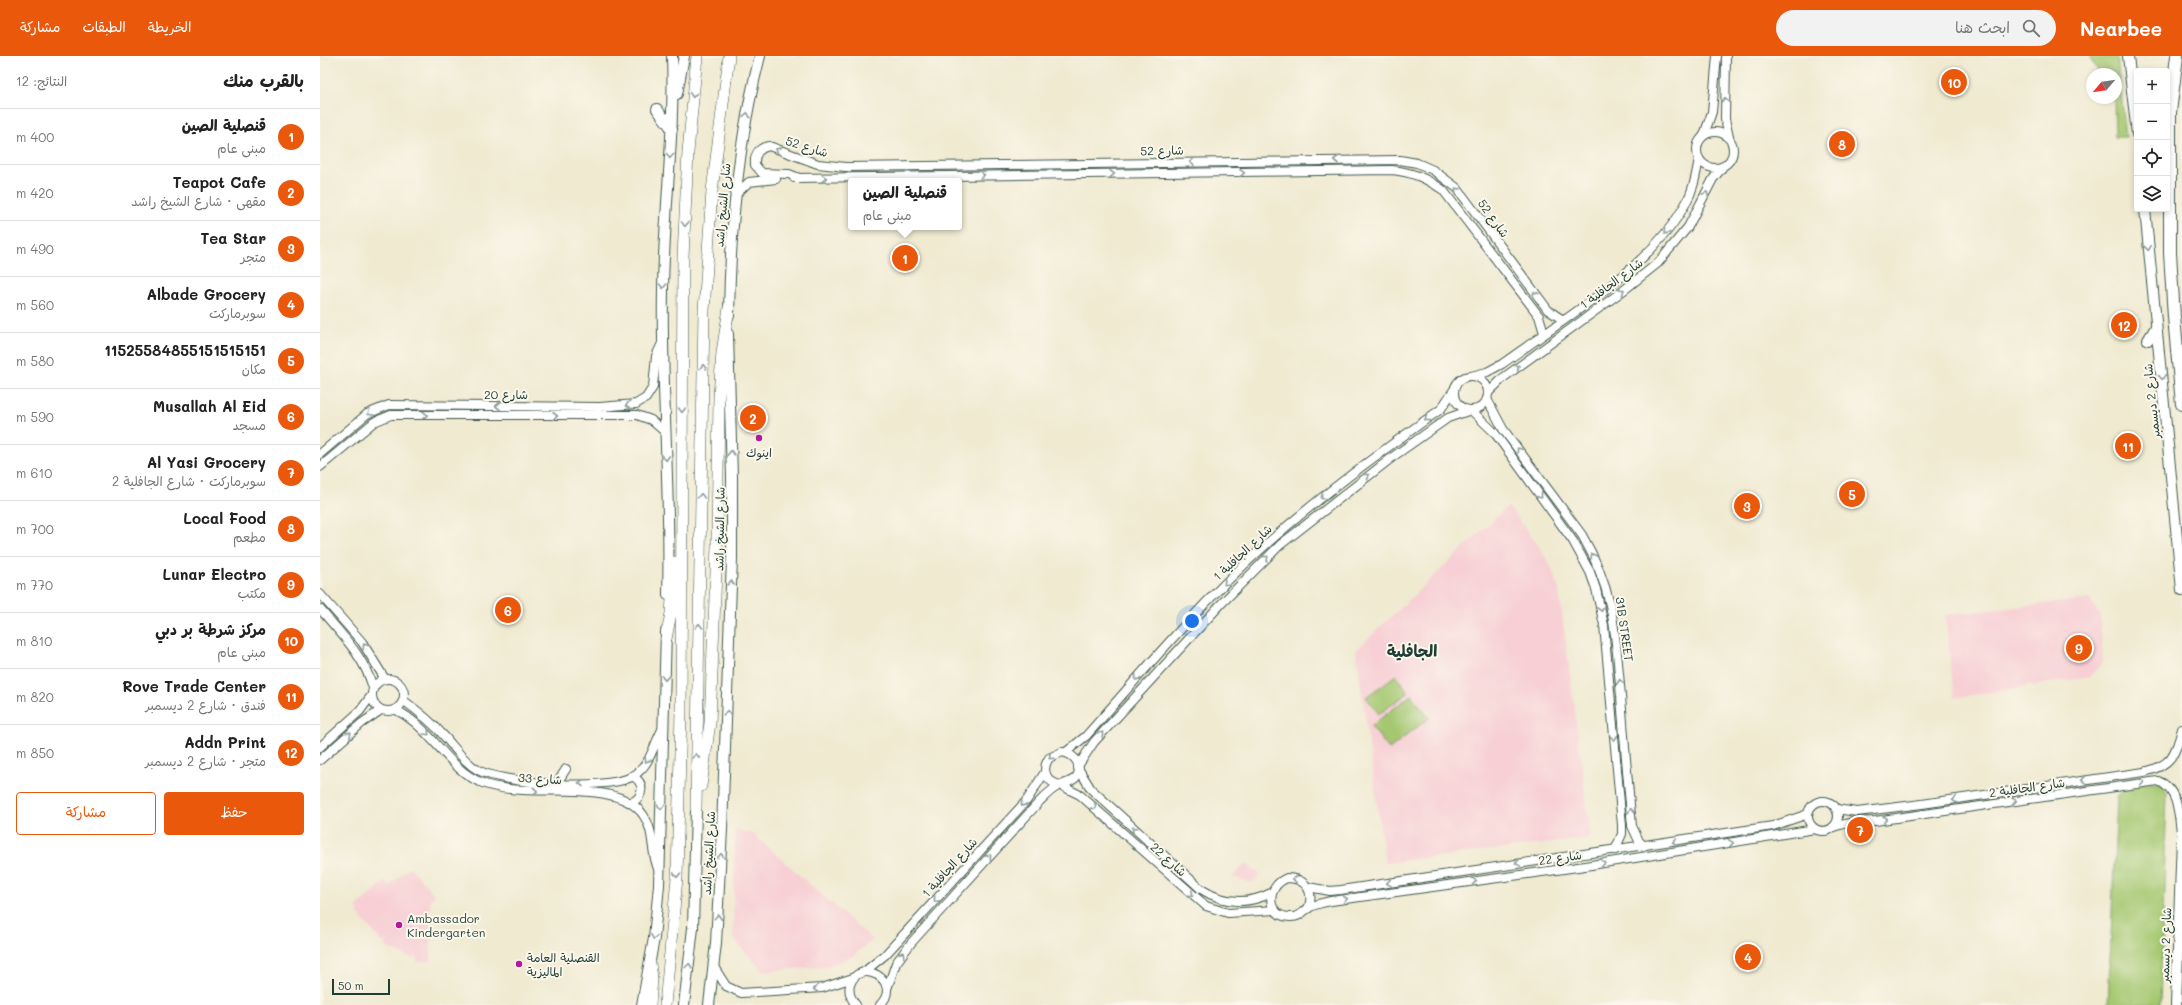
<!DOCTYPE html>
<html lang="ar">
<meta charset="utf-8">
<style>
:root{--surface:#fff;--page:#f2f2f2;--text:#222;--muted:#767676;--line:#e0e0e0;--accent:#ea580c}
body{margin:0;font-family:Mali,"Playpen Sans Arabic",sans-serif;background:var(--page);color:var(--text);direction:rtl}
.controls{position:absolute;right:12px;top:12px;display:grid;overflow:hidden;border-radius:4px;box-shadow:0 2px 6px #0003}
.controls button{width:36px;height:36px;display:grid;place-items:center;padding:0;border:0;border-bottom:1px solid var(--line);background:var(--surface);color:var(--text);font:20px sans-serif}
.compass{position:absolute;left:1766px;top:12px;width:36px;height:36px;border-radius:50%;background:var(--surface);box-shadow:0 2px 6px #0003;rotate:241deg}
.scale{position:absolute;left:12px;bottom:10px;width:58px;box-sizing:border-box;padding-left:4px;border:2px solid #1f3d34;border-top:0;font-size:11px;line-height:14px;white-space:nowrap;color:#1f3d34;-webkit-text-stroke:3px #fbf7ec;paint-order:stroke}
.you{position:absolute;left:872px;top:565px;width:14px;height:14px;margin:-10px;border:3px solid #fff;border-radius:50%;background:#1a73e8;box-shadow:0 0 0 6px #1a73e833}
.badge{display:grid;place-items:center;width:26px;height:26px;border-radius:50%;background:var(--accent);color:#fff;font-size:13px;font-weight:700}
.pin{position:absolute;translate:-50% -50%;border:2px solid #fff;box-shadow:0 1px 4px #0006}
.popup{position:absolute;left:528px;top:122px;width:114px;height:52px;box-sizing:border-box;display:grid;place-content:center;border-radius:4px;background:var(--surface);filter:drop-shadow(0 1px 3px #0005);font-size:13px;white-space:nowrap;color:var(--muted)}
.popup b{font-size:15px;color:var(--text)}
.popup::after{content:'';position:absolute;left:50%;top:100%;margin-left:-8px;border:8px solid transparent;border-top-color:var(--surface)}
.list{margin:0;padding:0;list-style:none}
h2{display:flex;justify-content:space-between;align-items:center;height:52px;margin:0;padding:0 16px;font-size:17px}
h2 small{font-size:13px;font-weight:400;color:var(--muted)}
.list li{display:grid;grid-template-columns:26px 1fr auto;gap:12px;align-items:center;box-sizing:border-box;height:56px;padding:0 16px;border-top:1px solid var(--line)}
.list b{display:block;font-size:15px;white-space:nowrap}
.list p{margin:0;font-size:13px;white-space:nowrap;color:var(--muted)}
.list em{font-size:13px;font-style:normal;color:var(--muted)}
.actions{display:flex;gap:8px;padding:12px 16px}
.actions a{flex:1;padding:9px 0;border:1px solid var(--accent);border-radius:4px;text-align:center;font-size:14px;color:var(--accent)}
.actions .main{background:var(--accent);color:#fff}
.icon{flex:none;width:22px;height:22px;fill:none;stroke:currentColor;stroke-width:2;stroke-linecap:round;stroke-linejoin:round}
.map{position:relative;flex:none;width:1862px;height:949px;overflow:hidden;direction:ltr}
header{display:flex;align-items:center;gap:24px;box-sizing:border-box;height:56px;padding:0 20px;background:var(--accent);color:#fff}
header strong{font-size:19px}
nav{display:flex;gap:22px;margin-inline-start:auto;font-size:14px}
.search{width:280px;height:36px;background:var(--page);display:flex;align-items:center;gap:10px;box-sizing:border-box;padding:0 14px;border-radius:22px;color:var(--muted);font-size:15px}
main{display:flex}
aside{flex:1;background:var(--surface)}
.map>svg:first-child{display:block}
.built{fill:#f7cfd4}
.green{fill:#a4c770;stroke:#628252}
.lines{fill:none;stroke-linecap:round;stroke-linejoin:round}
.tertiary-casing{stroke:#3e574c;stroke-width:10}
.primary-casing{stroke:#3e574c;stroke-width:12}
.trunk-casing{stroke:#3e574c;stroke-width:12}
.motorway-casing{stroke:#3e574c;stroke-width:14}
.tertiary{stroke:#fff;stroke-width:8}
.primary{stroke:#fff;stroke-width:10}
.trunk{stroke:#fff;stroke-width:11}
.motorway{stroke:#fff;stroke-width:12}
.oneway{stroke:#8f9e9a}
.poi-dot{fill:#b5179e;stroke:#fbf7ec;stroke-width:1.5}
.labels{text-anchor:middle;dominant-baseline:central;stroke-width:4;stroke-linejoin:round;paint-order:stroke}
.street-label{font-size:12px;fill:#1f3d34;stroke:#fbf7ec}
.poi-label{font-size:12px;fill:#1f3d34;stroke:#fbf7ec;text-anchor:start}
.district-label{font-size:16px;font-weight:bold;fill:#1f3d34;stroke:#fbf7ec}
</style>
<header>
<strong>Nearbee</strong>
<div class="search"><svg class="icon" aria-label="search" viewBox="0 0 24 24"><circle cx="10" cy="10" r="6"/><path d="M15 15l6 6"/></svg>ابحث هنا</div>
<nav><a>الخريطة</a><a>الطبقات</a><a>مشاركة</a></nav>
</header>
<main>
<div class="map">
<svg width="1862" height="949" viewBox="0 0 1862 949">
<rect width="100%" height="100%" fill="#fbf7ec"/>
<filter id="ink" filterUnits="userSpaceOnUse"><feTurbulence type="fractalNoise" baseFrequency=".025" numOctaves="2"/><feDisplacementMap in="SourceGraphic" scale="8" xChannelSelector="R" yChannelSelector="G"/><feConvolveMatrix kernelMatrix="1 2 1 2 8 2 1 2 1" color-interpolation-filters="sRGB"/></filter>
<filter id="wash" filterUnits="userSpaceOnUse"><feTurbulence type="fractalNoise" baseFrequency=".012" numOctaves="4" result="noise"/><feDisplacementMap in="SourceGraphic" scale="16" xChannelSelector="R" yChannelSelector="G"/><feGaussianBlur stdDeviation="0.9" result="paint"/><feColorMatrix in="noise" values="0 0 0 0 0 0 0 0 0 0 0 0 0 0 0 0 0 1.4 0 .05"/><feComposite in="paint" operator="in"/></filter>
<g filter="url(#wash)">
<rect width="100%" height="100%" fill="#f0ead1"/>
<g class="built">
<polygon points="1188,450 1220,492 1232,513 1239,534 1271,782 1065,807 1036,594"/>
<polygon points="1770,543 1780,560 1783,607 1769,621 1634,642 1625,559"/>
<polygon points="415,773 433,778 553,884 534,899 522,905 504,911 443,915 413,882"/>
<polygon points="926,807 940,819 932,827 912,821"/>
<polygon points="90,811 115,839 110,844 111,906 97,906 96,899 93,903 65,891 69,882 63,887 37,857 39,855 36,851 65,825 69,830"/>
</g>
<g class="green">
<polygon points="1769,0 1797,0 1806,81 1795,81 1794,42 1796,42 1796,18 1780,18"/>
<polygon points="1076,619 1088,637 1059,658 1046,641"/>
<polygon points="1091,639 1109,662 1069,693 1051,670"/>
<polygon points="1839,726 1845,731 1847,739 1840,949 1788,949 1797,740 1812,727"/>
</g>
</g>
<g filter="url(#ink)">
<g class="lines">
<defs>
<g id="tertiary">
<polyline points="1406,0 1405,63 1409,81"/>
<circle cx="1395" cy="94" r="18"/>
<polyline points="1384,79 1392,56 1397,0"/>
<path d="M474 122 1072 114C1092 116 1106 122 1123 134L1219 260 1224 277"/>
<path d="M479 122 469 118 442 117 435 109C434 99 438 92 449 90L498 108 526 111 1080 104 1097 107 1113 114 1137 132 1228 254 1243 264"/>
<polyline points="415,139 429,126 456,123"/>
<circle cx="1151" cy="337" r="17"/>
<path d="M1151 320 1167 316 1182 308C1241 265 1332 211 1366 147 1374 133 1376 118 1379 103"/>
<polyline points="1168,337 1183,322 1304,234 1338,207 1368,171 1393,123 1402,112"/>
<path d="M1167 343 1183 373 1262 479C1295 536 1295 576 1301 640 1304 683 1308 727 1312 770L1319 785 1324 790"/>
<polyline points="1152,355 1174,376 1253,485 1270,516 1276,533 1284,569 1302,769 1302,778 1295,794"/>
<polyline points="0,398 47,358 69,349 280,351 316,348 326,342 333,331 336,300 343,285"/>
<polyline points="0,411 54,366 71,359 317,359 331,364 345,376"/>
<polyline points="0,538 42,586 65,623"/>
<path d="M0 553C21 578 44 600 53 632"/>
<circle cx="68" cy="639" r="16"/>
<path d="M83 644C98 655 112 666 124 680 135 692 144 706 158 714 182 728 290 735 313 720 331 709 333 689 343 672"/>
<path d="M76 654C112 672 127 712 160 726 204 746 297 718 324 760 335 776 330 797 339 815"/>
<polyline points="0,691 40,655 51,640"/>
<path d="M746 696 766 680C822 617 877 551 940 494 996 443 1059 397 1121 353L1133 335"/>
<polyline points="0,704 42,667 61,654"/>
<polyline points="758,710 774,686 901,548 960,489 1074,400 1128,362 1148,355"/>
<path d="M758 712 771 733 881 833C904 848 927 849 951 837"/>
<polyline points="237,727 246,713"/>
<polyline points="742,730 760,739 886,850 908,857 955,854"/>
<circle cx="1503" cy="760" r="15"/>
<path d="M312 746C324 741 325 726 312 720"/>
<path d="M1516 753 1537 756 1602 748 1824 716C1851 710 1856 698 1862 673"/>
<path d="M1513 771 1532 766 1555 765 1838 725C1860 733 1859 764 1862 784"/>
<polyline points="988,831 1010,835 1021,834 1453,770 1488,758"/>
<path d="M988 853C995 836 986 822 967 822 944 831 947 862 971 861 979 861 982 857 987 853 994 848 1003 847 1011 845L1265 810 1495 773"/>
<polyline points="394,911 406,930 421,937 502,932 533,922"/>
<polyline points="544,916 565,899 707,744 725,716"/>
<path d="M567 933 576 907 591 887 720 745C725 740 733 732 740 729 751 726 764 721 757 706 754 700 748 697 742 696L729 702C721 714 726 726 740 729"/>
<path d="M536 949C531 943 528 937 530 929 539 900 584 925 560 949"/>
</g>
<g id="primary">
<polyline points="1808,0 1817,78"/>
<polyline points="357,38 364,0"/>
<polyline points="337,53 352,73"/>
<polyline points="1825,153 1862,534"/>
<path d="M409 260C410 172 418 85 440 0"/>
<polyline points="1828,284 1836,271"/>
<path d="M348 539C351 437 341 335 343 233 344 155 355 78 352 0"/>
<polyline points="322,949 334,882 339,829 346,575"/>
<polyline points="364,949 373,872 376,753"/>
<polyline points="389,949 396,887 402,773 412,502 412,421 408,278"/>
<polyline points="1856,949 1862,782"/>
</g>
<g id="trunk">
<polyline points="346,583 351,557 355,506"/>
<polyline points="381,730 390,667 397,490 399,341 402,296 409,252"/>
<polyline points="376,753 384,255 392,135 409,0"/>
<polyline points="330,949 332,922 330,907"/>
<polyline points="345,949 357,822 361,655 363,201 368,96 377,0"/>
</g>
<polyline id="motorway" points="1857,0 1850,56 1850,197 1854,261 1862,348"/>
</defs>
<use href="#tertiary" class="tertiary-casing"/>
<use href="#primary" class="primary-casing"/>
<use href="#trunk" class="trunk-casing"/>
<use href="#motorway" class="motorway-casing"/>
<use href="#tertiary" class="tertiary"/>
<use href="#primary" class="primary"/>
<use href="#trunk" class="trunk"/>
<use href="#motorway" class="motorway"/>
</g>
<defs><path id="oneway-chevron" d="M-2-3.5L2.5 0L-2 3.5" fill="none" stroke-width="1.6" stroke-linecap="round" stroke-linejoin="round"/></defs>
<g class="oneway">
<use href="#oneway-chevron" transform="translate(373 39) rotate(95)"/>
<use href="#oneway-chevron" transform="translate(1405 44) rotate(-88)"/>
<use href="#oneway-chevron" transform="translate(427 59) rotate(-79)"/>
<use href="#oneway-chevron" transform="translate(458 94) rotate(-156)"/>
<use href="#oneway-chevron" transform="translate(350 100) rotate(95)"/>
<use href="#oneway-chevron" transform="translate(1016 104) rotate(180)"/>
<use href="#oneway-chevron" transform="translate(872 106) rotate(179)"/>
<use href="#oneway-chevron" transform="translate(922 117) rotate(-1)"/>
<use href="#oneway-chevron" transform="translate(792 118) rotate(-1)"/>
<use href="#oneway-chevron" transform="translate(662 119) rotate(-1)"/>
<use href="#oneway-chevron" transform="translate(504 122) rotate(-1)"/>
<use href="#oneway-chevron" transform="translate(1137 134) rotate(-131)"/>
<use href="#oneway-chevron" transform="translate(1386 138) rotate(-66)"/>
<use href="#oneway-chevron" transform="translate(365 168) rotate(92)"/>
<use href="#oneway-chevron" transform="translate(1346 176) rotate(129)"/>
<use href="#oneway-chevron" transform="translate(1828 192) rotate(84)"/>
<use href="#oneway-chevron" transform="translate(343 230) rotate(91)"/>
<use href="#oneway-chevron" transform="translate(1302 235) rotate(-35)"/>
<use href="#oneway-chevron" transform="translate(1215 238) rotate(-127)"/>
<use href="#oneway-chevron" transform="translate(383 311) rotate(-89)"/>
<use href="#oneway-chevron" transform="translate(1197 311) rotate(-36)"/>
<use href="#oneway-chevron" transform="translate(1842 321) rotate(84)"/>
<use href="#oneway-chevron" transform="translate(308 349) rotate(174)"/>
<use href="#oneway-chevron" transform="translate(178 350) rotate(-180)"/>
<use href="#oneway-chevron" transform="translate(362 354) rotate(90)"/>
<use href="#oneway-chevron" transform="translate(50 357) rotate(149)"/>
<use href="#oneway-chevron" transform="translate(105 359) rotate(1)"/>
<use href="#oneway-chevron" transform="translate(235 360)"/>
<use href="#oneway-chevron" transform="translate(1107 363) rotate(144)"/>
<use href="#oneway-chevron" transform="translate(1199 394) rotate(-127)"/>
<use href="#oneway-chevron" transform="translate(411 397) rotate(-91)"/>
<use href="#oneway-chevron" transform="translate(346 402) rotate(87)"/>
<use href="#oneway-chevron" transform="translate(1047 420) rotate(-37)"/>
<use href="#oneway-chevron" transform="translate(381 440) rotate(-89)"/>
<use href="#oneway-chevron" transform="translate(1220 440) rotate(54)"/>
<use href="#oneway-chevron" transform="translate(1003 441) rotate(143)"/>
<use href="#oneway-chevron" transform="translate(1273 500) rotate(-116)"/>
<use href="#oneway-chevron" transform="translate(946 502) rotate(-43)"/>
<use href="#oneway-chevron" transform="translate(411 527) rotate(-88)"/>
<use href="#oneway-chevron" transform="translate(906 527) rotate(135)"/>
<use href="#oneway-chevron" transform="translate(1281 553) rotate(78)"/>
<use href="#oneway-chevron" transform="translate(379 570) rotate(-89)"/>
<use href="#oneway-chevron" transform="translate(45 590) rotate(-124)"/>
<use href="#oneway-chevron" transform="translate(345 622) rotate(92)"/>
<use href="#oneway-chevron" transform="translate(817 622) rotate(132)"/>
<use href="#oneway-chevron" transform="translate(1300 626) rotate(-95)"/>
<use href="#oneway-chevron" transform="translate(407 657) rotate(-88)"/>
<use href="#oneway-chevron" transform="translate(107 677) rotate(46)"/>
<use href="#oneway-chevron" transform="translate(29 678) rotate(-41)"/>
<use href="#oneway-chevron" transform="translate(781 678) rotate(-47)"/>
<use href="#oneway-chevron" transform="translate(1294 682) rotate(85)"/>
<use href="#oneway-chevron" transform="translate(376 700) rotate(-89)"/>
<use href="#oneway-chevron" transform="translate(731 701) rotate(138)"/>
<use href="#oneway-chevron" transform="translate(327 704) rotate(122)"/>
<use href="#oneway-chevron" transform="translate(1764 724) rotate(171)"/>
<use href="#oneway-chevron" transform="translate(1822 726) rotate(-8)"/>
<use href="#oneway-chevron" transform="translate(261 727) rotate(180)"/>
<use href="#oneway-chevron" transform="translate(215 735) rotate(4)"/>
<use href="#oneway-chevron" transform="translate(1635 744) rotate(172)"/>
<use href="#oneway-chevron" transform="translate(1694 745) rotate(-8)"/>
<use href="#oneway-chevron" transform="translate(703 748) rotate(132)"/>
<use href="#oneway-chevron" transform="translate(341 751) rotate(91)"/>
<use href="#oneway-chevron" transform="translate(774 751) rotate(42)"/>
<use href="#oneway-chevron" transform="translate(1311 755) rotate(-95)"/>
<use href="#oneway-chevron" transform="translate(1565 763) rotate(-8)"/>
<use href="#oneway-chevron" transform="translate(814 773) rotate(-138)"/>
<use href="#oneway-chevron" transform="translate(1355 786) rotate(171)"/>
<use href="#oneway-chevron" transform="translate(1411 787) rotate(-9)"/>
<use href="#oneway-chevron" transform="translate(401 800) rotate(-87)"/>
<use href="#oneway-chevron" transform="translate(669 801) rotate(-48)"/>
<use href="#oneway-chevron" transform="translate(1198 807) rotate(171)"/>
<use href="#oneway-chevron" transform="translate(1283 807) rotate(-9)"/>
<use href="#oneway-chevron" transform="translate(357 819) rotate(92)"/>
<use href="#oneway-chevron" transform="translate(975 823) rotate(-167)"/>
<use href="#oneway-chevron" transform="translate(1154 825) rotate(-8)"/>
<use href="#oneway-chevron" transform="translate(1069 827) rotate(171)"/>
<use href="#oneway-chevron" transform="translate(871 838) rotate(42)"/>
<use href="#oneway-chevron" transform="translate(1025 843) rotate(-7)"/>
<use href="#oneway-chevron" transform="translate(616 844) rotate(132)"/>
<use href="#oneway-chevron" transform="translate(398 861) rotate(-86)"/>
<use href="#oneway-chevron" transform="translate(334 881) rotate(98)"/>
<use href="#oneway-chevron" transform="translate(582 898) rotate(-56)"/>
<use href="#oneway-chevron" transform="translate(369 910) rotate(-83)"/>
<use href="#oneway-chevron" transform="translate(496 933) rotate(175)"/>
</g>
</g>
<g class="poi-dot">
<circle cx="439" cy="382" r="4"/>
<circle cx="79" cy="869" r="4"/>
<circle cx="199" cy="908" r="4"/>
</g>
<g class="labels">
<g class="street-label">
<text transform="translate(487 90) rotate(17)">شارع 52</text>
<text transform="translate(842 94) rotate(-1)">شارع 52</text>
<text transform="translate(402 149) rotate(-85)">شارع الشيخ راشد</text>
<text transform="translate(1174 162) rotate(54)">شارع 52</text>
<text transform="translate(1291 227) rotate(-37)">شارع الجافلية 1</text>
<text x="186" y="338">شارع 20</text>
<text transform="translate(1831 345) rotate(-96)">شارع 2 ديسمبر</text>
<text transform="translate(399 473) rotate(-89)">شارع الشيخ راشد</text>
<text transform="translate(922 496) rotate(-43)">شارع الجافلية 1</text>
<text transform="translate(1305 573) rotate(82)">31B STREET</text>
<text transform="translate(220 722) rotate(3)">شارع 33</text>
<text transform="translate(1707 731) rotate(-8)">شارع الجافلية 2</text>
<text transform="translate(388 797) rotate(-87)">شارع الشيخ راشد</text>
<text transform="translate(1240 801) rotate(-8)">شارع 22</text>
<text transform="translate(849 803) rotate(42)">شارع 22</text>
<text transform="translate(629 811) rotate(-48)">شارع الجافلية 1</text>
<text transform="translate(1845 889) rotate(-88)">شارع 2 ديسمبر</text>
</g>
<g class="poi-label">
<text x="439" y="396" text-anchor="middle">اينوك</text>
<text x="87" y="862">Ambassador<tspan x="87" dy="14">Kindergarten</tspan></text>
<text x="207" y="901">القنصلية العامة<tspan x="207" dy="14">الماليزية</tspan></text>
</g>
<g class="district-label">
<text x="1092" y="594">الجافلية</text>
</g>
</g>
</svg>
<div class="controls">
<button>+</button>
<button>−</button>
<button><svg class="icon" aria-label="locate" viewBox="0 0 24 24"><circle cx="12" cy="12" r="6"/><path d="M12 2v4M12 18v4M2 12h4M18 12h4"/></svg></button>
<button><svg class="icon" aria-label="layers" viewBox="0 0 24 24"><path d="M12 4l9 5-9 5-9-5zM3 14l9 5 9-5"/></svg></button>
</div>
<svg class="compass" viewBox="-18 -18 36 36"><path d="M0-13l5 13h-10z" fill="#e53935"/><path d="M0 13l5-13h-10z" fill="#767676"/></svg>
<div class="scale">50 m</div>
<div class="you"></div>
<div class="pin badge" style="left:585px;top:202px">1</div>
<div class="popup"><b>قنصلية الصين</b>مبنى عام</div>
<div class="pin badge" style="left:433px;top:362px">2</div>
<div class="pin badge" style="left:1427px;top:450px">3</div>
<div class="pin badge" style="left:1428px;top:901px">4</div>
<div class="pin badge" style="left:1532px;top:438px">5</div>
<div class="pin badge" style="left:188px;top:554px">6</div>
<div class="pin badge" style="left:1540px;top:774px">7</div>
<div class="pin badge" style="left:1522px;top:88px">8</div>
<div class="pin badge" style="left:1759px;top:592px">9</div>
<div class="pin badge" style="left:1634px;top:26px">10</div>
<div class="pin badge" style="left:1808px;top:390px">11</div>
<div class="pin badge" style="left:1804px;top:269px">12</div>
</div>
<aside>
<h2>بالقرب منك<small>النتائج: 12</small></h2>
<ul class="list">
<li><span class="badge">1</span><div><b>قنصلية الصين</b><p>مبنى عام</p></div><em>400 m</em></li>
<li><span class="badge">2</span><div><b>Teapot Cafe</b><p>مقهى · شارع الشيخ راشد</p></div><em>420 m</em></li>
<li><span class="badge">3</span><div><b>Tea Star</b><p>متجر</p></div><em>490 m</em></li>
<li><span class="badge">4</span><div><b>Albade Grocery</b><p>سوبرماركت</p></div><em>560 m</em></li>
<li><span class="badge">5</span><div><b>11525584855151515151</b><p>مكان</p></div><em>580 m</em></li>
<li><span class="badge">6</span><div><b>Musallah Al Eid</b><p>مسجد</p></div><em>590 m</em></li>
<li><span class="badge">7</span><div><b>Al Yasi Grocery</b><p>سوبرماركت · شارع الجافلية 2</p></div><em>610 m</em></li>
<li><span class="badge">8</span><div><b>Local Food</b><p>مطعم</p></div><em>700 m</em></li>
<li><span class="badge">9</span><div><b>Lunar Electro</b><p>مكتب</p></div><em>770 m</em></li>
<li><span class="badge">10</span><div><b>مركز شرطة بر دبي</b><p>مبنى عام</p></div><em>810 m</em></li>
<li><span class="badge">11</span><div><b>Rove Trade Center</b><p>فندق · شارع 2 ديسمبر</p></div><em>820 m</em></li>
<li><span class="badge">12</span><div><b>Addn Print</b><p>متجر · شارع 2 ديسمبر</p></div><em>850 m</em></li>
</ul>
<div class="actions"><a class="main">حفظ</a><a>مشاركة</a></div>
</aside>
</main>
